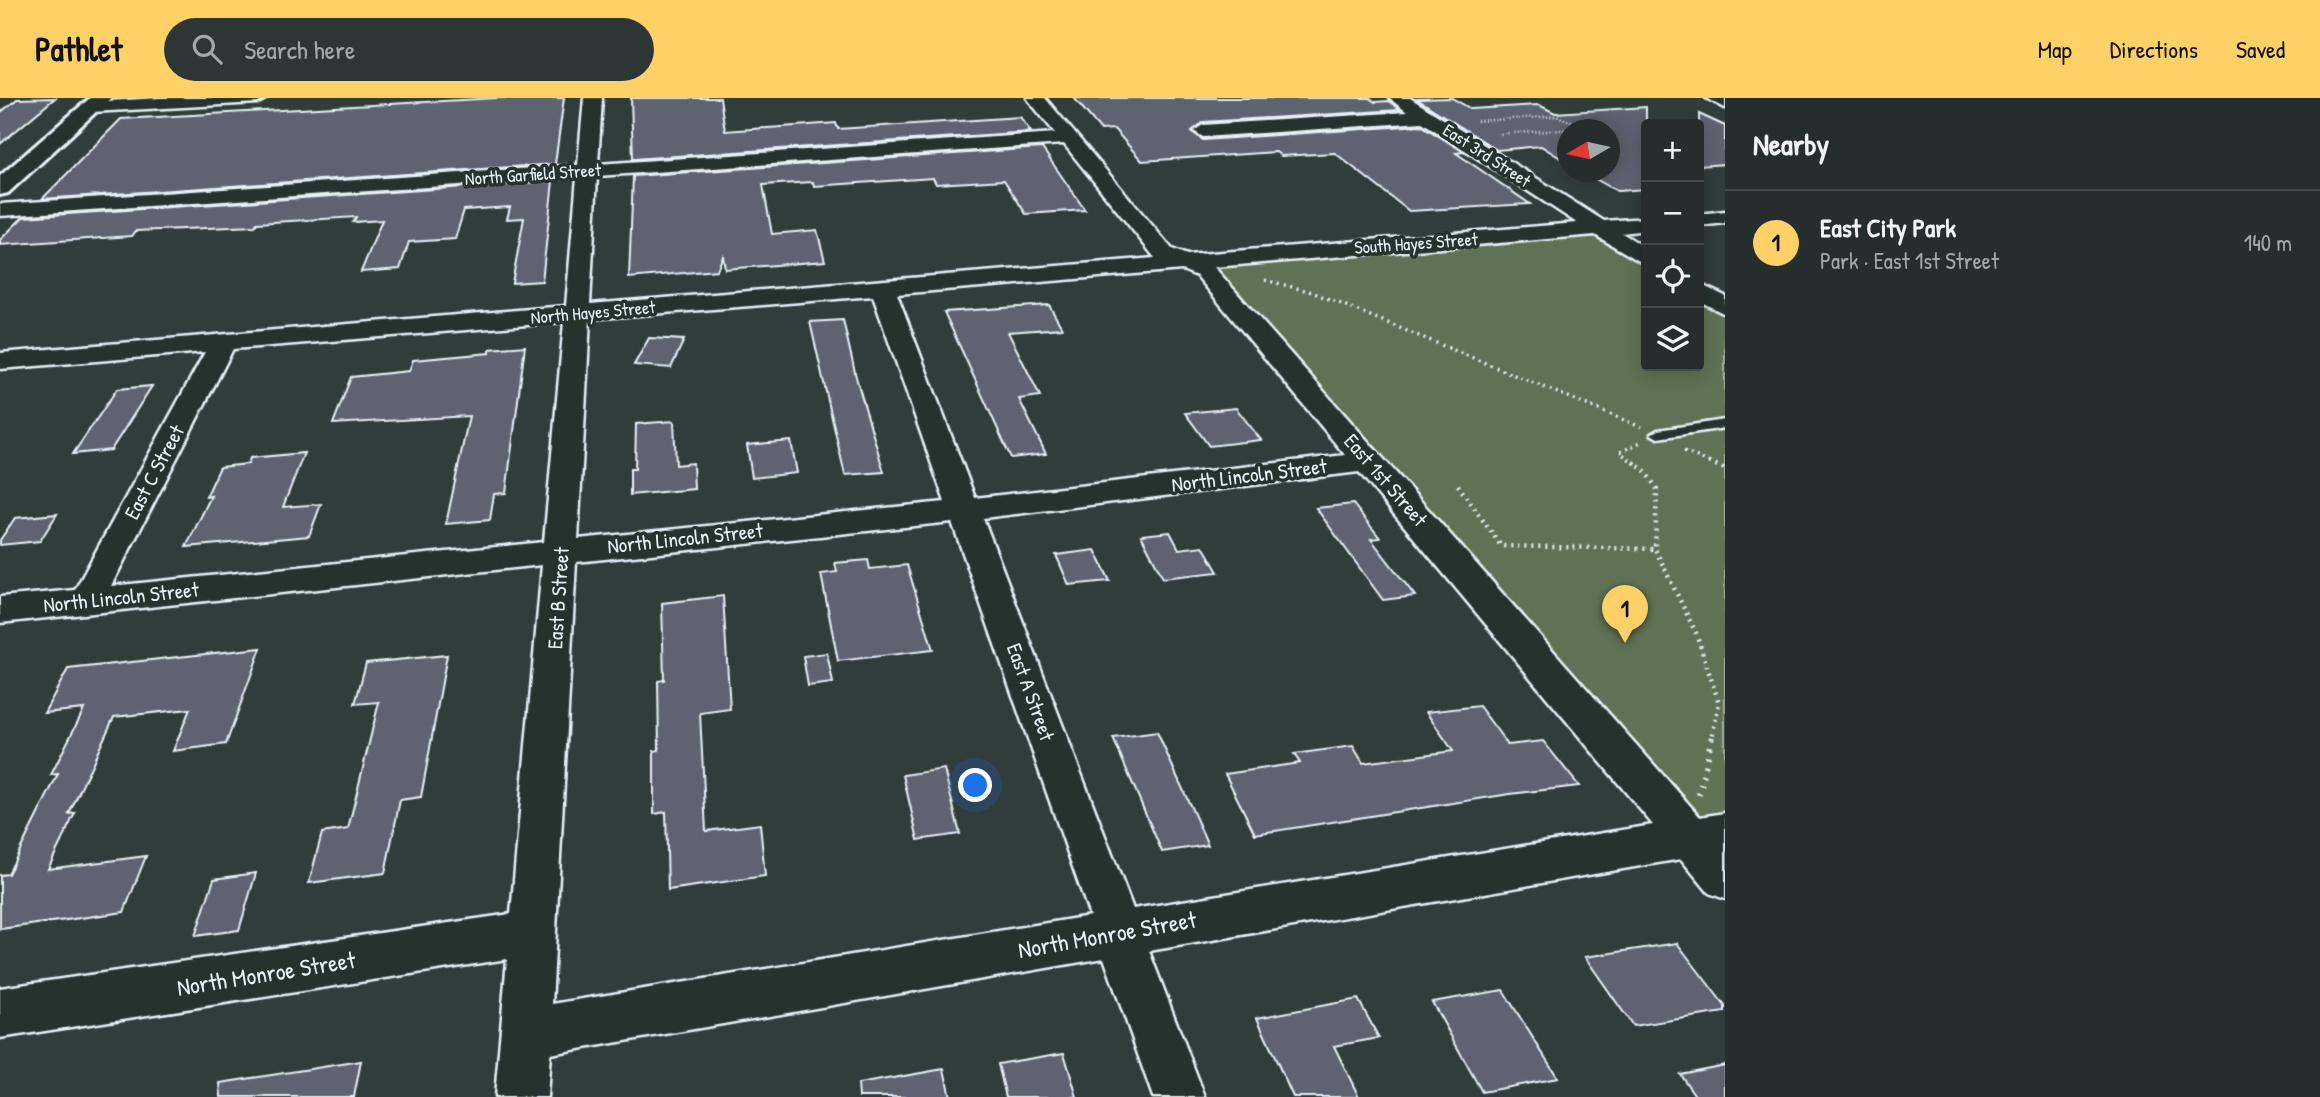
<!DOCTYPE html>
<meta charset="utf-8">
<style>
:root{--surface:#252e2c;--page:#2d3634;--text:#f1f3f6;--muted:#a3a8a9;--line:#424a48;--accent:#ffd166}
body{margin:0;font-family:"Patrick Hand",sans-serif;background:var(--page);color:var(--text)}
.controls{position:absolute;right:21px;top:21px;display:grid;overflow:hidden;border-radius:7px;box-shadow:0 4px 18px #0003}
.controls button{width:63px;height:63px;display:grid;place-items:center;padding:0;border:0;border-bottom:2px solid var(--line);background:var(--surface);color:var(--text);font:35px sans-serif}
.compass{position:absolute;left:1557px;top:21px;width:63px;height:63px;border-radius:50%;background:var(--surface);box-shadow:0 4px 18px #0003;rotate:261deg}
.you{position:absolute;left:976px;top:688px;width:24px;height:24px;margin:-18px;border:5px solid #fff;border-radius:50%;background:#1a73e8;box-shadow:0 0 0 10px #1a73e833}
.badge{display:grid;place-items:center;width:46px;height:46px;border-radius:50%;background:var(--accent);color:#111;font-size:23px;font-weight:700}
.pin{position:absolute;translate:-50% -58px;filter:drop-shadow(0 2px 4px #0008)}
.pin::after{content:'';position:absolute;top:37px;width:24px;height:21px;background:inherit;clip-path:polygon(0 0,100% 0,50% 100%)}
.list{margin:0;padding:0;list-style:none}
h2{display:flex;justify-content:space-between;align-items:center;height:91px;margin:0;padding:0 28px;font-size:30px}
h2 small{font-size:23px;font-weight:400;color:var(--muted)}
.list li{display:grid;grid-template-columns:46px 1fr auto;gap:21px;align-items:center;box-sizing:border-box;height:105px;padding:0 28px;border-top:2px solid var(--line)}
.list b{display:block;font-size:26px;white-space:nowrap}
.list p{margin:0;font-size:23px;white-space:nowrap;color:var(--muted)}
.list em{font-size:23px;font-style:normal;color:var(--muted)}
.icon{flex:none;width:38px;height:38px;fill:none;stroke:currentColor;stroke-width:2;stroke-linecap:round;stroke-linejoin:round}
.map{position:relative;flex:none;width:1725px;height:999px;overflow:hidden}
header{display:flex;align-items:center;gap:42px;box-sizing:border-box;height:98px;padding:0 35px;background:var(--accent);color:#111}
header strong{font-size:33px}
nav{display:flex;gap:38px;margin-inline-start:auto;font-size:24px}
.search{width:490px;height:63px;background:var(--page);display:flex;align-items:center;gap:18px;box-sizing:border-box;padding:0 24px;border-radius:38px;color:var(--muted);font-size:26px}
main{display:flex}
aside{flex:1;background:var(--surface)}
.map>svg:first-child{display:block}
.green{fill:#607254;stroke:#a4b2a6;stroke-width:2}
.building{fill:#5e6471;stroke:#e8f1f8;stroke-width:2}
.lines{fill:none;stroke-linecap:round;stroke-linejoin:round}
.service-casing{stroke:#e8f1f8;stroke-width:5}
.minor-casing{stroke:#e8f1f8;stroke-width:5}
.tertiary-casing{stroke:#e8f1f8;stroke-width:6}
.path-far3{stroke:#e8f1f8;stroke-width:2.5;stroke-dasharray:1 2.5;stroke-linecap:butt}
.path-far2{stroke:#e8f1f8;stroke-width:3.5;stroke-dasharray:2 4.5;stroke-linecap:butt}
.path-far1{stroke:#e8f1f8;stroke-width:4.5;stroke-dasharray:2 5;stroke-linecap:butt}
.path{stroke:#e8f1f8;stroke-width:6;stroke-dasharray:2.5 7;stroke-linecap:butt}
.service{fill:#26332d;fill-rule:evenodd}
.minor{fill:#26332d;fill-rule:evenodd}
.tertiary{fill:#26332d;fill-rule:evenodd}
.labels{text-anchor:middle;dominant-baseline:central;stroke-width:7;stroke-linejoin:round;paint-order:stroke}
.far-street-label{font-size:18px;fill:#e8f1f8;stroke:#26332d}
.street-label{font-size:21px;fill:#e8f1f8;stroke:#26332d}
.near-street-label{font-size:24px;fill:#e8f1f8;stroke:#26332d}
</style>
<header>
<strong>Pathlet</strong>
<div class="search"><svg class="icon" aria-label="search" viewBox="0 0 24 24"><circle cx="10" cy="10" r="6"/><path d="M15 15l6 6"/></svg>Search here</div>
<nav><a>Map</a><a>Directions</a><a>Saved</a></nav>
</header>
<main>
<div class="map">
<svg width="1725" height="999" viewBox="0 0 1725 999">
<rect width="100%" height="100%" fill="#313d3b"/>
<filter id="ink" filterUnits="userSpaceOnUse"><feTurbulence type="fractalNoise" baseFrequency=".0143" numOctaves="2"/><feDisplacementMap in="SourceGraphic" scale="14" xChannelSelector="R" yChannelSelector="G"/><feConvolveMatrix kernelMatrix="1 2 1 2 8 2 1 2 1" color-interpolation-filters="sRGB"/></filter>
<g filter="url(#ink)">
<polygon class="green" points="1599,129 1646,160 1646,268 1699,268 1699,193 1725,209 1725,734 1690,739 1186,163"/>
<g class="building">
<polygon points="55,0 0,46 0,15 17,1"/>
<polygon points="497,0 564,0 555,66 42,101 121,21"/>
<polygon points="631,0 720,0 725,33 836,25 838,31 1020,19 1031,34 633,61"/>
<polygon points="1074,0 1369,0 1375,4 1389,3 1400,12 1203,24 1192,34 1203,42 1421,27 1464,54 1456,55 1530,106 1409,113 1335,55 1281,58 1276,54 1142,63 1114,31 1101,32"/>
<polygon points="1452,0 1471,11 1539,7 1555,15 1646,9 1646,91 1617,93 1583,74 1609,74 1609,32 1567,32 1567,64 1541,48 1497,52 1417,1"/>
<polygon points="1699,16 1725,28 1725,66 1699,68"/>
<polygon points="1042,50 1085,112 1026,116 1004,82 936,86 933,80 814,88 813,84 763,87 772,136 817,132 825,163 725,171 723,158 717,172 629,180 633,78"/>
<polygon points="553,83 542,183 512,185 524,120 507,121 510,109 464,112 455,141 409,144 400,171 361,174 382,122 353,124 356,119 257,125 255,128 136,133 132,138 0,147 0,142 23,119"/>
<polygon points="1049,207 1062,230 1008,234 1040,298 1019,301 1046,356 1011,360 944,214"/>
<polygon points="843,222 856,279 884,374 845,377 810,224"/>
<polygon points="649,240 684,242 671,270 634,267"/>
<polygon points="525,248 506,395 494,396 490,422 446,426 469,318 333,326 351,279 409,273 413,262 490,255 490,251"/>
<polygon points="152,288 111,352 73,356 117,291"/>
<polygon points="1236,310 1261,342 1209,348 1185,315"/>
<polygon points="674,323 676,367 693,365 694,391 630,397 630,371 635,371 636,326"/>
<polygon points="791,343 797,375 752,380 747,347"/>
<polygon points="304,355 283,409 321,406 309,438 186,449 211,398 206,399 220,369 248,366 250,360"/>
<polygon points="1353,406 1380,440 1371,441 1415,498 1383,502 1316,410"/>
<polygon points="57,416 40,443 0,447 0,442 15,420"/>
<polygon points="1170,434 1179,451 1203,448 1218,474 1163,480 1141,437"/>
<polygon points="1095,452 1110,483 1069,487 1056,457"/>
<polygon points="868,462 870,471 907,467 933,552 838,563 821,476 837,474 835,465"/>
<polygon points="723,498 730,611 700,615 706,733 760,726 765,778 668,792 666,714 654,716 654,653 659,652 658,583 664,582 662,505"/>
<polygon points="261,550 226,646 173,653 190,611 114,619 69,716 75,715 48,771 146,758 124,814 0,831 0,777 8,776 58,676 51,677 84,611 44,615 68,571"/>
<polygon points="827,555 833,585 808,588 803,558"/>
<polygon points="447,557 421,699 400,702 385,775 309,785 322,735 348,731 379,604 355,606 366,565"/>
<polygon points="1479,608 1508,647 1543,643 1579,688 1510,696 1255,736 1225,676 1300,665 1294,656 1353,648 1363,665 1453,653 1426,614"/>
<polygon points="1157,634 1208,747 1162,754 1113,640"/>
<polygon points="944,671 960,736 918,742 903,677"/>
<polygon points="256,775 239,832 195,838 214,781"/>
<polygon points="1677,845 1725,908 1725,914 1633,928 1585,859"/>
<polygon points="1503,892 1558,980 1482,994 1432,904"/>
<polygon points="1358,901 1379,940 1334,948 1359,999 1293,999 1257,920"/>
<polygon points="1064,955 1077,999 1006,999 998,966"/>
<polygon points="361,963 354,999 221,999 220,985"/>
<polygon points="1725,967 1725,999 1696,999 1680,976"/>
<polygon points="944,971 950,999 859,999 858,986"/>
</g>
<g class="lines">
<defs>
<polygon id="service" points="1725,322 1725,330 1658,340 1651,336 1658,332"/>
<g id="minor">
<polygon points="160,0 267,0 258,5 91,14 82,9 91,4"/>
<path d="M584 0H602L598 66 1055 35 1027 0H1045L1172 151 1187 157 1577 125 1422 24 1203 39 1194 33 1203 27 1407 14 1389 0H1410L1604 123 1646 120V132L1622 135 1646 150V167L1595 137 1214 169 1700 719 1725 715V801L1709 795 1681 761 1149 853 1205 999H1153L1104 860 550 956 547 999H495L507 861 0 940V890L511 816 542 467 0 525V499L75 492 205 254 0 271V255L566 208 577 79 0 118V106L578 67ZM1064 46 1155 160 590 206 597 78ZM1182 172 1197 178 1345 357 975 400 897 196ZM873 198 945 404 578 441 590 221ZM564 224 544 444 111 488 233 251ZM1359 374 1653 727 1133 811 983 420ZM952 424 1090 818 552 906 576 464Z"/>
<polygon points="1706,0 1725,0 1725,10"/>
<polygon points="1725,113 1725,125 1699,128 1699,116"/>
<polygon points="1699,186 1725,198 1725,216 1699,203"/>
</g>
<polygon id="tertiary" points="90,0 111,0 8,95 0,97 0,78"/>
</defs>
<use href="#service" class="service-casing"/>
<use href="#minor" class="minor-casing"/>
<use href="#tertiary" class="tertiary-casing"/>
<polyline class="path-far3" points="1477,23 1556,18 1582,27 1578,31 1497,36"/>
<g class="path-far2">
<polyline points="1265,182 1312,194 1641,329"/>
<polyline points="1684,353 1713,366"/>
<polyline points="1635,366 1620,354 1641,344"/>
</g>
<g class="path-far1">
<polyline points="1633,364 1645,373 1657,391 1655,451 1696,535 1719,605 1712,639"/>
<polyline points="1709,364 1725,371"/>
<polyline points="1458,387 1501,448 1655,451"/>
</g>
<polyline class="path" points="1699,697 1712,638"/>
<use href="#service" class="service"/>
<use href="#minor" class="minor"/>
<use href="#tertiary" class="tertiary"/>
</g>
</g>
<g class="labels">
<g class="far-street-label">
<text transform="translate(1487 57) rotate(33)">East 3rd Street</text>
<text transform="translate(533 76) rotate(-4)">North Garfield Street</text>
<text transform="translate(1416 145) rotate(-4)">South Hayes Street</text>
<text transform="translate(593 214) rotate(-5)">North Hayes Street</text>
</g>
<g class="street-label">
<text transform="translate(154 374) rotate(-62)">East C Street</text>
<text transform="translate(1249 377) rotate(-7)">North Lincoln Street</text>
<text transform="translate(1386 382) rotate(49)">East 1st Street</text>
<text transform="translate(685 440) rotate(-6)">North Lincoln Street</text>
<text transform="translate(121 499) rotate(-6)">North Lincoln Street</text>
<text transform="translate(558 500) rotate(-86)">East B Street</text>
<text transform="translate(1031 594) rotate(70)">East A Street</text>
</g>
<g class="near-street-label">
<text transform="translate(1107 836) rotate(-10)">North Monroe Street</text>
<text transform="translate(266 875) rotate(-9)">North Monroe Street</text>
</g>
</g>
</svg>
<div class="controls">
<button>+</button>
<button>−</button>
<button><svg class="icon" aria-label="locate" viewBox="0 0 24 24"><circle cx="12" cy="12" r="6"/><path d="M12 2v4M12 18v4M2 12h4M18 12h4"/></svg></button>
<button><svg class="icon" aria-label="layers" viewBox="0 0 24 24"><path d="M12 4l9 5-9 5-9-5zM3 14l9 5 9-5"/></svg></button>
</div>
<svg class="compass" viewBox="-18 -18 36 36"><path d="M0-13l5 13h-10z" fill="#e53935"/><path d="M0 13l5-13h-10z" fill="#a3a8a9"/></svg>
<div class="you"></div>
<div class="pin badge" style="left:1625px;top:545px">1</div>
</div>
<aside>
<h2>Nearby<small></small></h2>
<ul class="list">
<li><span class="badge">1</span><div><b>East City Park</b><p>Park · East 1st Street</p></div><em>140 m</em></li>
</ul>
</aside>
</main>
